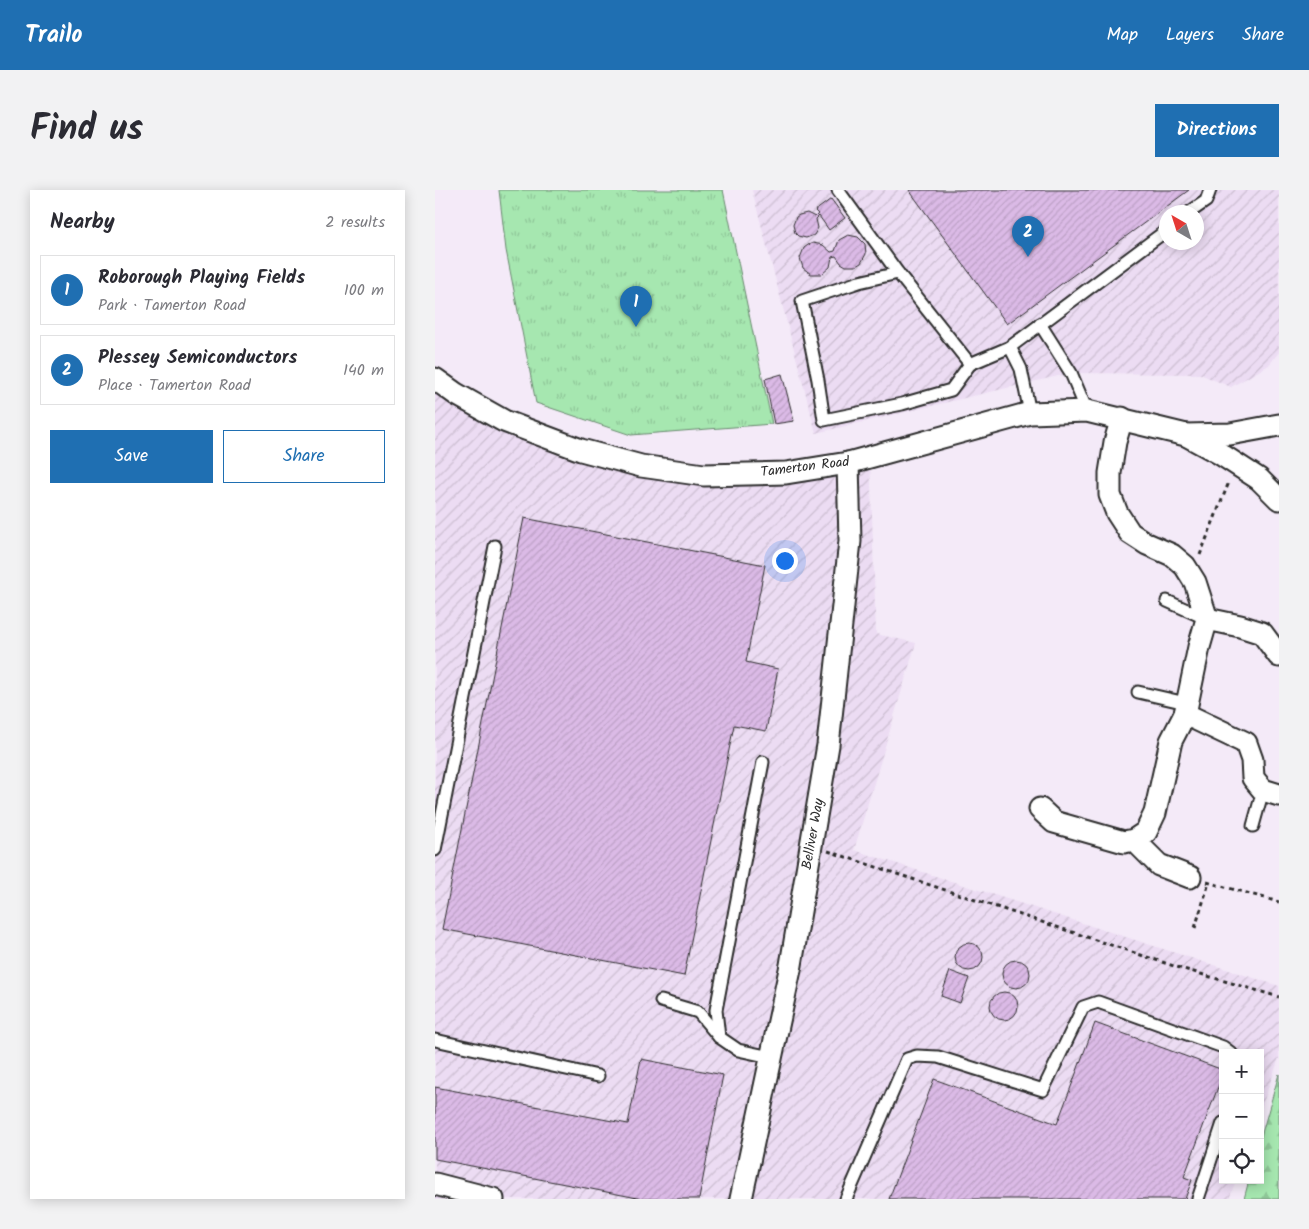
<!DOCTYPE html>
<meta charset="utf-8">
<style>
:root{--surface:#fff;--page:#f2f2f3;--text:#2b2b33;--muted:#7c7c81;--line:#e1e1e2;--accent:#1f6fb2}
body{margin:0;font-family:Kalam,sans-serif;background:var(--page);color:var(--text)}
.controls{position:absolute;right:15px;bottom:15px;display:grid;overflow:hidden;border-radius:0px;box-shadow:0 2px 12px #0003}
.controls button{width:45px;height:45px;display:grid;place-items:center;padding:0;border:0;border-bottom:1px solid var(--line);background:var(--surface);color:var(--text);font:25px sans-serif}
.compass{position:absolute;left:724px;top:15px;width:45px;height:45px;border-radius:50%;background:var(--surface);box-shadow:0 2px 12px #0003;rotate:321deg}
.you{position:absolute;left:349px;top:370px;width:18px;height:18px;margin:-12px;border:4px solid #fff;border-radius:50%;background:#1a73e8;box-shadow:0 0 0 8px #1a73e833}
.badge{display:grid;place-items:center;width:32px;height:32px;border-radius:50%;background:var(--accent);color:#fff;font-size:16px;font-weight:700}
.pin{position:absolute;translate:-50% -41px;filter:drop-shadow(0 1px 2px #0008)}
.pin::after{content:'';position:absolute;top:26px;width:18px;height:15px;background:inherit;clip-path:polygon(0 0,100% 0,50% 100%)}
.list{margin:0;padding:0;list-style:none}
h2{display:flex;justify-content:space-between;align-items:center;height:65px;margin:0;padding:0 20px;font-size:21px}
h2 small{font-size:16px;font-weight:400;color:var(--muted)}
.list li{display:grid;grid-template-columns:32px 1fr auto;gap:15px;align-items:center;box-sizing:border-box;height:70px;margin:0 10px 10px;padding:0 10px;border:1px solid var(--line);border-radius:0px}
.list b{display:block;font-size:19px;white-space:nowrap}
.list p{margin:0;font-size:16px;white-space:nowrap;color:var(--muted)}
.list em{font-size:16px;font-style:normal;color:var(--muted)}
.actions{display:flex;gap:10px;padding:15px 20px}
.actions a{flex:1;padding:11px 0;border:1px solid var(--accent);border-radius:0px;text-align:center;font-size:18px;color:var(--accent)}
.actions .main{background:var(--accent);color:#fff}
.icon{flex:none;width:28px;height:28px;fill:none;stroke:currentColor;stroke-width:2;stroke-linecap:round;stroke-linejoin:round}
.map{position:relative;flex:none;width:844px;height:1009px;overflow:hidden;border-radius:0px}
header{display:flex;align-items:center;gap:30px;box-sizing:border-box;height:70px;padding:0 25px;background:var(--accent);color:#fff}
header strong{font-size:24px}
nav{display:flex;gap:28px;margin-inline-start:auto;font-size:18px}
.intro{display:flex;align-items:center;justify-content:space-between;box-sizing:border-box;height:120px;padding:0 30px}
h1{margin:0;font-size:35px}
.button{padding:12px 22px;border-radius:0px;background:var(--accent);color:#fff;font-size:18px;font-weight:700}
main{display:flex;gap:30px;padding:0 30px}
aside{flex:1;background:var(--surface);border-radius:0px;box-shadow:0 2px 12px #0003}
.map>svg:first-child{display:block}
.industrial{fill:url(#industrial-furrows);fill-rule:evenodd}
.forest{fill:url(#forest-firs);stroke:#68896e}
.park{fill:url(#park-tufts);stroke:#68896e}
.building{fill:url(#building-hatch);stroke:#2b2b2b}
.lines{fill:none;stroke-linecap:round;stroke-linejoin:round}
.lane-casing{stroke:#2b2b2b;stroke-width:15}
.street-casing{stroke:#2b2b2b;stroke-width:25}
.path{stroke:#2b2b2b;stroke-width:3;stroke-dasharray:4 4;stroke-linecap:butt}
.lane{stroke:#fff;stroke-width:11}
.street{stroke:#fff;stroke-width:21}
.labels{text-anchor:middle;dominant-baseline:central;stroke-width:4;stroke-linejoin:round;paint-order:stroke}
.street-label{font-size:14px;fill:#2b2b2b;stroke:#fff}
</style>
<header>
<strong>Trailo</strong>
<nav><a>Map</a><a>Layers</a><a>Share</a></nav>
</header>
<div class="intro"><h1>Find us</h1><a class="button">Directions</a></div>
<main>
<aside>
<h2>Nearby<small>2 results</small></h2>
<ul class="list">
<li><span class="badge">1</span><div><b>Roborough Playing Fields</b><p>Park · Tamerton Road</p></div><em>100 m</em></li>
<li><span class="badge">2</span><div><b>Plessey Semiconductors</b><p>Place · Tamerton Road</p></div><em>140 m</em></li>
</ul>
<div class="actions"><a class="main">Save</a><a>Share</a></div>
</aside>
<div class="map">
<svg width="844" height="1009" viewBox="0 0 844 1009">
<defs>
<pattern id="industrial-furrows" width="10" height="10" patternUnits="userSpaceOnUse" patternTransform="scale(1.25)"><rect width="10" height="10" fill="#ecdcf3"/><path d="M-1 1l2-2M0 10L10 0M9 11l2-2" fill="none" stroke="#cbbdd0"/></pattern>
<pattern id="forest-firs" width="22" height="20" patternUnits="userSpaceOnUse" patternTransform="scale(1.25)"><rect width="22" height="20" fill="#a6e7b0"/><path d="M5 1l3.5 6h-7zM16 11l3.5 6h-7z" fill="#8fc698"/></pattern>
<pattern id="park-tufts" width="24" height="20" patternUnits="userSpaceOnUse" patternTransform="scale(1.25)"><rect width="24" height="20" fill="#a6e7b0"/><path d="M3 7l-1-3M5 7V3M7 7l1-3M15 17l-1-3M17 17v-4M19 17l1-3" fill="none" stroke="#8fc698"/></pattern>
<pattern id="building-hatch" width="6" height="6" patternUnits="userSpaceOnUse" patternTransform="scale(1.25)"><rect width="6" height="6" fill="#dbbae6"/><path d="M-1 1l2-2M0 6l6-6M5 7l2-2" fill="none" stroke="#bca0c5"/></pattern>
</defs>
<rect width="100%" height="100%" fill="#f4eaf8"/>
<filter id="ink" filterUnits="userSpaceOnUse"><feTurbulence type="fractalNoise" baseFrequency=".02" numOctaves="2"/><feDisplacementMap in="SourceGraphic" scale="10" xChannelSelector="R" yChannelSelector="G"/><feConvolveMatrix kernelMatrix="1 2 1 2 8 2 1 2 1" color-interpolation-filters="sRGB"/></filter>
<g filter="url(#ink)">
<g class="industrial">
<path d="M317 0H844V162L834 175 796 197 765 184 636 183 381 243ZM732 22H762V52H732Z"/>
<polygon points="0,189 69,231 206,276 307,284 435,267 441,444 481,453 419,660 844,796 844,868 825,921 825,863 788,863 788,990 801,990 794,1009 0,1009"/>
</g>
<polygon class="forest" points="844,884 844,1009 809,1009 814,990 825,990 825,950"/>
<polygon class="park" points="64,0 288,0 337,234 196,245 101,213 71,60"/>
<g class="building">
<polygon points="474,0 754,0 572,134"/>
<polygon points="396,9 410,28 394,40 384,26 381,29 383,38 379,45 371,48 363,46 360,43 358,35 361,27 364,25 372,23 380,27 383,24 380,21"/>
<polygon points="413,45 423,47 430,54 431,64 426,73 421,76 411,76 406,73 401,66 397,67 395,77 387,84 376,84 368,78 365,68 369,58 373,55 378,53 388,55 396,62 400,61 404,50"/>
<polygon points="347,184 359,231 339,234 330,189"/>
<polygon points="89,328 330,375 311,472 343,479 331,541 299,535 249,786 7,739"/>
<circle cx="534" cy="767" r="14"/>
<circle cx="581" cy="784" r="14"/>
<polygon points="515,781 534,788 525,813 506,806"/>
<circle cx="569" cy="816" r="14"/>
<polygon points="660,833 788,880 788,884 749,987 757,990 750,1009 454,1009 499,889 622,934"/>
<polygon points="206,869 288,885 264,1009 208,1009 0,969 0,897 193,934"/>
</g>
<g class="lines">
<defs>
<g id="lane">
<polyline points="403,0 463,83 535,174 575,157 732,40"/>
<polyline points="755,22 771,11 775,0"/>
<polyline points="463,83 424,92 367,111 383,190 389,230 467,214 516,200 535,174"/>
<polyline points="605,134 636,183 652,221"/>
<polyline points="575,157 586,179 595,223"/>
<polyline points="732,411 772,429"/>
<polyline points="703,502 751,513"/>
<polyline points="818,636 828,600"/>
<polyline points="0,660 60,356"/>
<polyline points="226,811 263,822 284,847 303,860 335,867"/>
<polyline points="284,847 281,820 328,572"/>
<polyline points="0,850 163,886"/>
<polyline points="411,1009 472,869 482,866 503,867 608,900 648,817 663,812 788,857 796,863"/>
<polyline points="763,1009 788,933"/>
</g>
<g id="street">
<polyline points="0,189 21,204 69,231 146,260 206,276 269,285 351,283 413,273 595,223 652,221 751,245 784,263 824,289 844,309"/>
<polyline points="751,245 795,244 844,235"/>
<polyline points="772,429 805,436 827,443 844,466"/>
<polyline points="750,524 811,553 817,570 818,588 828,600 844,605"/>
<polyline points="605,619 619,632 689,652 699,650 711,642 720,623 736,551 750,524 764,457 772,429 760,392 750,376 737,365 712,354 695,343 682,323 675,305 675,283 680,252 687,228"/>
<polyline points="699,650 724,675 755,687"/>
<polyline points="0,994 58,1009"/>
<polyline points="306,1009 356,775 393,555 415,351 413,273"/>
</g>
</defs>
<use href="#lane" class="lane-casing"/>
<use href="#street" class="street-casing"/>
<g class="path">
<polyline points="765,365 794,292"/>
<polyline points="393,661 745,778 844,807"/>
<polyline points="772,692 844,712"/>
<polyline points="760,738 773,696"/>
</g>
<use href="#lane" class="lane"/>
<use href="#street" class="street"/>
</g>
</g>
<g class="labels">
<g class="street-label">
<text transform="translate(370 277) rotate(-7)">Tamerton Road</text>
<text transform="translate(378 644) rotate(-80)">Belliver Way</text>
</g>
</g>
</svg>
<div class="controls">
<button>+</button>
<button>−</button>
<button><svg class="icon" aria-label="locate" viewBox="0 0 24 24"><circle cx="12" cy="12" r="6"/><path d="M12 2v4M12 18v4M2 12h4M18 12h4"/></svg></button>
</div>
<svg class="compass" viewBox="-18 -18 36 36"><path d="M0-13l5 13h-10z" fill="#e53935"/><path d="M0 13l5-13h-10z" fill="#7c7c81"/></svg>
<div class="you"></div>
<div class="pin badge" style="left:201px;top:137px">1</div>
<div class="pin badge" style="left:593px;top:67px">2</div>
</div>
</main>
